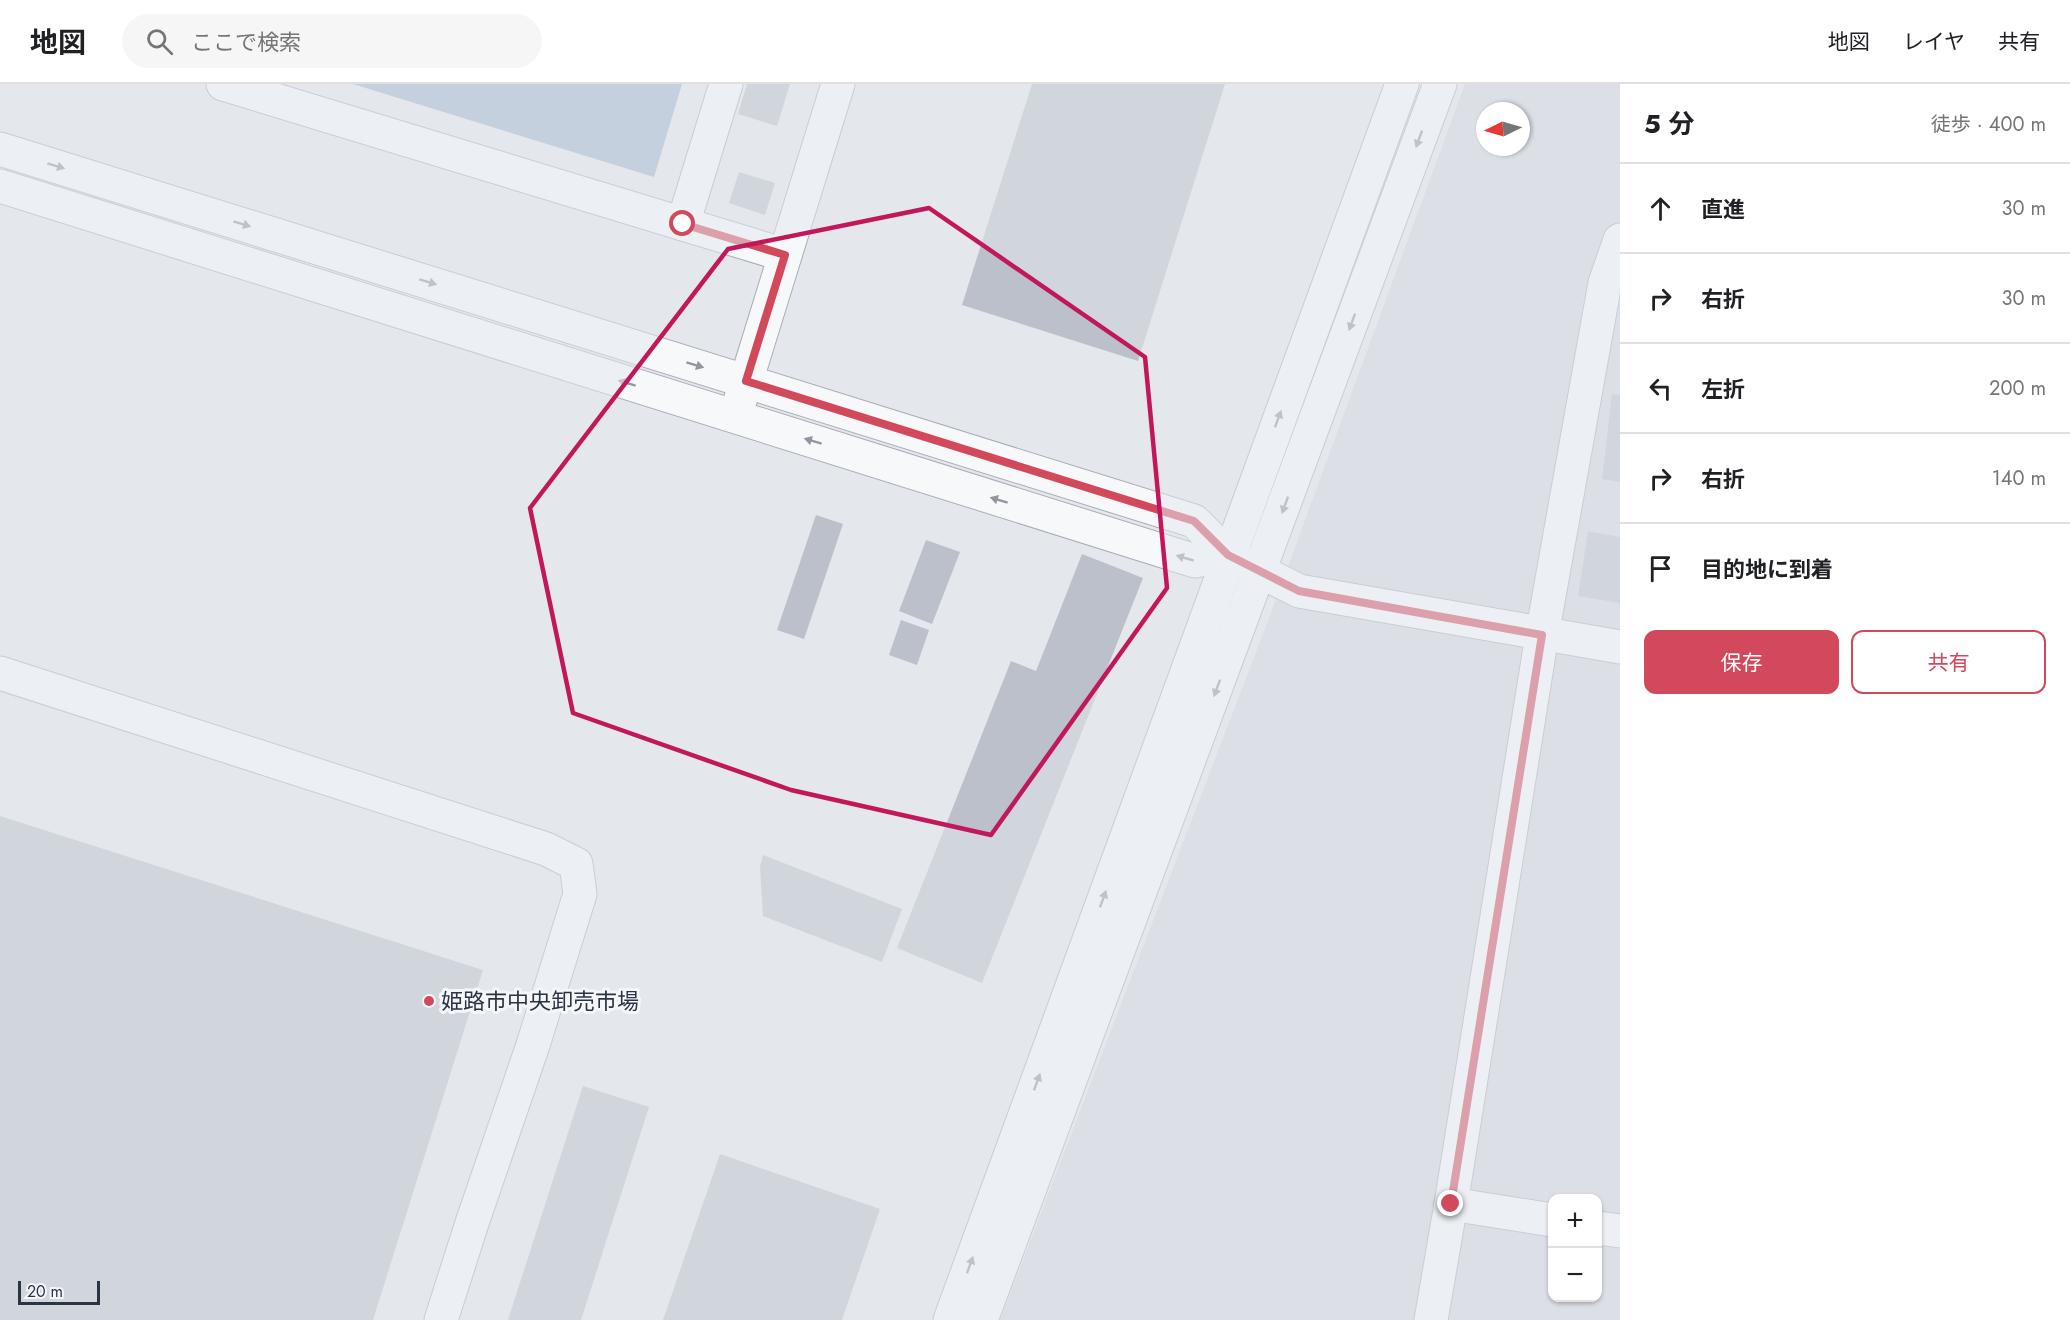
<!DOCTYPE html>
<html lang="ja">
<meta charset="utf-8">
<style>
:root{--surface:#fff;--page:#f6f6f6;--text:#202124;--muted:#757577;--line:#e0e0e0;--accent:#d1495b}
body{margin:0;font-family:Jost,"Noto Sans JP",sans-serif;background:var(--page);color:var(--text)}
.controls{position:absolute;right:18px;bottom:18px;display:grid;overflow:hidden;border-radius:12px;box-shadow:0 2px 4px #0004}
.controls button{width:54px;height:54px;display:grid;place-items:center;padding:0;border:0;border-bottom:2px solid var(--line);background:var(--surface);color:var(--text);font:30px sans-serif}
.compass{position:absolute;left:1476px;top:18px;width:54px;height:54px;border-radius:50%;background:var(--surface);box-shadow:0 2px 4px #0004;rotate:265deg}
.scale{position:absolute;left:18px;bottom:15px;width:82px;box-sizing:border-box;padding-left:6px;border:3px solid #2b3445;border-top:0;font-size:16px;line-height:21px;white-space:nowrap;color:#2b3445;-webkit-text-stroke:4px #f4f6f9;paint-order:stroke}
.stop{position:absolute;width:18px;height:18px;margin:-14px;border:4px solid #d1495b;border-radius:50%;background:#fff}
.stop.end{background:#d1495b;border-color:#fff;box-shadow:0 2px 6px #0008}
.list{margin:0;padding:0;list-style:none}
h2{display:flex;justify-content:space-between;align-items:center;height:78px;margin:0;padding:0 24px;font-size:26px}
h2 small{font-size:20px;font-weight:400;color:var(--muted)}
.list li{display:grid;grid-template-columns:39px 1fr auto;gap:18px;align-items:center;box-sizing:border-box;height:90px;padding:0 24px;border-top:2px solid var(--line)}
.list b{display:block;font-size:22px;white-space:nowrap}
.list em{font-size:20px;font-style:normal;color:var(--muted)}
.actions{display:flex;gap:12px;padding:18px 24px}
.actions a{flex:1;padding:14px 0;border:2px solid var(--accent);border-radius:12px;text-align:center;font-size:21px;color:var(--accent)}
.actions .main{background:var(--accent);color:#fff}
.icon{flex:none;width:33px;height:33px;fill:none;stroke:currentColor;stroke-width:2;stroke-linecap:round;stroke-linejoin:round}
.map{position:relative;flex:none;width:1620px;height:1236px;overflow:hidden}
header{display:flex;align-items:center;gap:36px;box-sizing:border-box;height:84px;padding:0 30px;background:var(--surface);border-bottom:2px solid var(--line)}
header strong{font-size:28px}
nav{display:flex;gap:33px;margin-inline-start:auto;font-size:21px}
.search{width:420px;height:54px;background:var(--page);display:flex;align-items:center;gap:15px;box-sizing:border-box;padding:0 21px;border-radius:33px;color:var(--muted);font-size:22px}
main{display:flex}
aside{flex:1;background:var(--surface)}
.map>svg:first-child{display:block}
.built{fill:#d2d6de;fill-rule:evenodd}
.water{fill:#9fb4cc}
.building{fill:#bbc0ca}
.lines{fill:none;stroke-linecap:round;stroke-linejoin:round}
.minor-casing{stroke:#a9aeb7;stroke-width:35}
.minor{stroke:#f7f8fa;stroke-width:33}
.oneway{fill:#9196a0}
.route{stroke:#d1495b;stroke-width:8}
.marked{fill:none;stroke:#c2185b;stroke-width:4.5;stroke-linejoin:round}
.poi-dot{fill:#d1495b;stroke:#f4f6f9;stroke-width:2}
.labels{text-anchor:middle;dominant-baseline:central;stroke-width:6;stroke-linejoin:round;paint-order:stroke}
.poi-label{font-size:22px;fill:#2b3445;stroke:#f4f6f9;text-anchor:start}
</style>
<header>
<strong>地図</strong>
<div class="search"><svg class="icon" aria-label="search" viewBox="0 0 24 24"><circle cx="10" cy="10" r="6"/><path d="M15 15l6 6"/></svg>ここで検索</div>
<nav><a>地図</a><a>レイヤ</a><a>共有</a></nav>
</header>
<main>
<div class="map">
<svg width="1620" height="1236" viewBox="0 0 1620 1236">
<rect width="100%" height="100%" fill="#e4e7ec"/>
<path class="built" d="M1465 0H1620V1236H1000L1271 529ZM1485 27H1521V63H1485ZM1552 1114H1598V1214H1552Z"/>
<polygon class="water" points="353,0 682,0 654,93"/>
<g class="building">
<polygon points="747,0 790,0 777,42 738,30"/>
<polygon points="1032,0 1225,0 1138,277 962,221"/>
<polygon points="739,88 775,99 765,131 729,119"/>
<polygon points="1612,310 1620,311 1620,398 1602,395"/>
<polygon points="816,431 843,440 804,555 777,546"/>
<polygon points="1588,447 1620,453 1620,519 1578,512"/>
<polygon points="926,456 960,468 932,540 899,527"/>
<polygon points="1082,470 1143,494 982,899 897,864 1011,577 1036,587"/>
<polygon points="901,536 929,546 917,581 889,571"/>
<polygon points="0,732 483,886 373,1236 0,1236"/>
<polygon points="763,771 902,825 882,878 763,832 760,782"/>
<polygon points="583,1002 649,1023 581,1236 508,1236"/>
<polygon points="720,1070 880,1125 842,1236 663,1236"/>
</g>
<g class="lines">
<defs>
<g id="minor">
<polyline points="223,0 785,171"/>
<polyline points="0,65 1194,437 1228,471"/>
<polyline points="0,102 1195,477 1228,471 1299,507 1620,563"/>
<polyline points="683,140 726,0"/>
<polyline points="740,317 838,0"/>
<polyline points="0,589 546,765 576,780 580,810 533,961 472,1139 441,1236"/>
<polyline points="1451,1120 1552,1136"/>
<polyline points="1598,1144 1620,1147"/>
<polyline points="950,1236 1402,0"/>
<polyline points="981,1236 1440,0"/>
<polyline points="1431,1236 1451,1120 1542,551 1605,199 1620,156"/>
</g>
</defs>
<use href="#minor" class="minor-casing"/>
<use href="#minor" class="minor"/>
</g>
<defs><path id="oneway-solid" d="M-6-.8H1V-3.2L6.5 0L1 3.2V.8H-6Z" transform="scale(1.5)"/></defs>
<g class="oneway">
<use href="#oneway-solid" transform="translate(1419 55) rotate(110)"/>
<use href="#oneway-solid" transform="translate(56 82) rotate(17)"/>
<use href="#oneway-solid" transform="translate(242 140) rotate(17)"/>
<use href="#oneway-solid" transform="translate(428 198) rotate(17)"/>
<use href="#oneway-solid" transform="translate(1352 238) rotate(110)"/>
<use href="#oneway-solid" transform="translate(695 281) rotate(17)"/>
<use href="#oneway-solid" transform="translate(627 299) rotate(-163)"/>
<use href="#oneway-solid" transform="translate(1278 335) rotate(-70)"/>
<use href="#oneway-solid" transform="translate(813 357) rotate(-163)"/>
<use href="#oneway-solid" transform="translate(999 416) rotate(-163)"/>
<use href="#oneway-solid" transform="translate(1285 421) rotate(110)"/>
<use href="#oneway-solid" transform="translate(1185 474) rotate(-164)"/>
<use href="#oneway-solid" transform="translate(1217 604) rotate(110)"/>
<use href="#oneway-solid" transform="translate(1103 815) rotate(-70)"/>
<use href="#oneway-solid" transform="translate(1037 998) rotate(-70)"/>
<use href="#oneway-solid" transform="translate(970 1181) rotate(-70)"/>
</g>
<g class="lines">
<polyline class="route" points="683,140 785,171 746,297 1194,437 1228,471 1299,507 1542,551 1451,1120"/>
</g>
<path d="M0 0H1620V1236H0ZM929 124 1145 273 1167 504 991 751 791 706 573 629 530 424 728 165Z" fill="#e4e7ec" fill-opacity=".55" fill-rule="evenodd"/>
<path class="marked" d="M929 124 1145 273 1167 504 991 751 791 706 573 629 530 424 728 165Z"/>
<circle class="poi-dot" cx="429" cy="917" r="6"/>
<g class="labels">
<g class="poi-label">
<text x="441" y="917">姫路市中央卸売市場</text>
</g>
</g>
</svg>
<div class="controls">
<button>+</button>
<button>−</button>
</div>
<svg class="compass" viewBox="-18 -18 36 36"><path d="M0-13l5 13h-10z" fill="#e53935"/><path d="M0 13l5-13h-10z" fill="#757577"/></svg>
<div class="scale">20 m</div>
<div class="stop" style="left:683px;top:140px"></div>
<div class="stop end" style="left:1451px;top:1120px"></div>
</div>
<aside>
<h2>5 分<small>徒歩 · 400 m</small></h2>
<ul class="list">
<li><svg class="icon" aria-label="ahead" viewBox="0 0 24 24"><path d="M12 20V5M6 11l6-6 6 6"/></svg><div><b>直進</b></div><em>30 m</em></li>
<li><svg class="icon" aria-label="right" viewBox="0 0 24 24"><path d="M7 20v-9h11M14 6l5 5-5 5"/></svg><div><b>右折</b></div><em>30 m</em></li>
<li><svg class="icon" aria-label="left" viewBox="0 0 24 24"><path d="M17 20v-9H6M10 6l-5 5 5 5"/></svg><div><b>左折</b></div><em>200 m</em></li>
<li><svg class="icon" aria-label="right" viewBox="0 0 24 24"><path d="M7 20v-9h11M14 6l5 5-5 5"/></svg><div><b>右折</b></div><em>140 m</em></li>
<li><svg class="icon" aria-label="arrive" viewBox="0 0 24 24"><path d="M6 21V4h12l-3 4 3 4H6"/></svg><div><b>目的地に到着</b></div></li>
</ul>
<div class="actions"><a class="main">保存</a><a>共有</a></div>
</aside>
</main>
